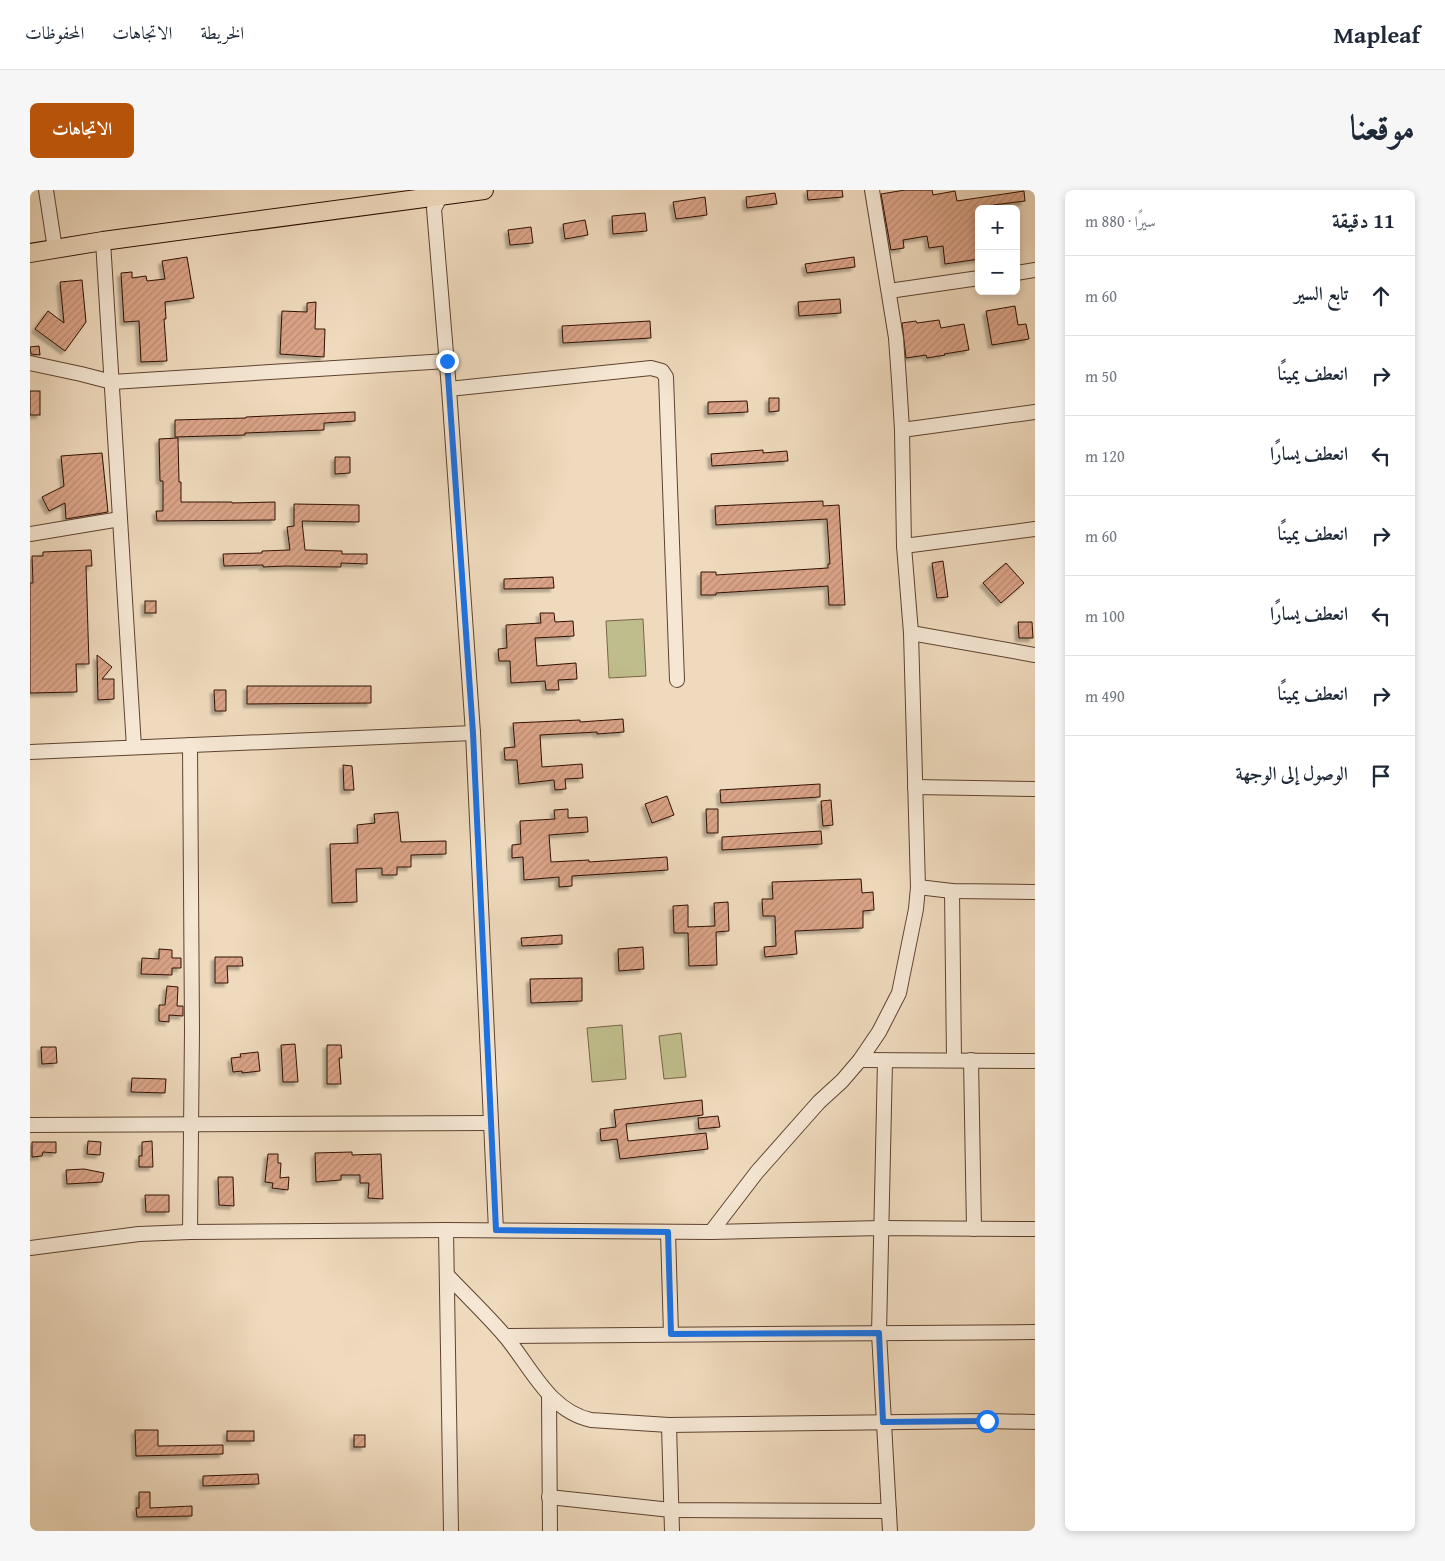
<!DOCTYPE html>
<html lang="ar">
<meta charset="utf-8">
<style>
:root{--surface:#fff;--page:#f6f6f7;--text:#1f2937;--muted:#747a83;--line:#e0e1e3;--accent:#b45309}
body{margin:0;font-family:"Gentium Book Plus",Amiri,serif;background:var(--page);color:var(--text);direction:rtl}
.controls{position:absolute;right:15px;top:15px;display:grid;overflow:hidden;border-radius:8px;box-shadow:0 2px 8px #0003}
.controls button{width:45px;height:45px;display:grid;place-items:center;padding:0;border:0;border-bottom:1px solid var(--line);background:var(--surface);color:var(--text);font:25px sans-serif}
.stop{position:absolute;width:15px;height:15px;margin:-11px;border:4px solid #1a73e8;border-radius:50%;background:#fff}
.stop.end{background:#1a73e8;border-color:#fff;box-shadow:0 1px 5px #0008}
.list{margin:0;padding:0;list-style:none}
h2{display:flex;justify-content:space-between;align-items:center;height:65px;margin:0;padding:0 20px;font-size:21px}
h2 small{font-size:16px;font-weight:400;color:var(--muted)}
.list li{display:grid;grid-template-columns:32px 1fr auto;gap:15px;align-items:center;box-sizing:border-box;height:80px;padding:0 20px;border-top:1px solid var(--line)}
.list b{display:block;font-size:19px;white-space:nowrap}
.list em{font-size:16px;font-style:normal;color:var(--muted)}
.icon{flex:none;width:28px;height:28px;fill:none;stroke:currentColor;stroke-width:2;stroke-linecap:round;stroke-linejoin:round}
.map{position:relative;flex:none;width:1005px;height:1341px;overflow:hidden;direction:ltr;border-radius:8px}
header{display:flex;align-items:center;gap:30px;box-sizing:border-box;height:70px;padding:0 25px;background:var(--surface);border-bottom:1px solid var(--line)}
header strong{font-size:24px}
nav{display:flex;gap:28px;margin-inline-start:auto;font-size:18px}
.intro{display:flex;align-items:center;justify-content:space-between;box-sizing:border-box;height:120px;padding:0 30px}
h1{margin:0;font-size:35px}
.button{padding:12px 22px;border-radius:8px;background:var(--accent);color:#fff;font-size:18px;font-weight:700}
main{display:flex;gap:30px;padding:0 30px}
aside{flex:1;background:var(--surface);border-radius:8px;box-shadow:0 2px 8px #0003}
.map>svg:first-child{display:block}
.pitch{fill:#c0bd8c;stroke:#776646}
.building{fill:url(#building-hatch);stroke:#2e0f00;filter:url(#shadow)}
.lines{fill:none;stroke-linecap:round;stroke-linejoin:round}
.minor-casing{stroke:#5e422f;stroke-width:16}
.major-casing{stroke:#2e0f00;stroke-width:20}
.minor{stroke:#f5e7d4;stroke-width:14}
.major{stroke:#efdabd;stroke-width:18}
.route{stroke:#1a73e8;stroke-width:6}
</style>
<header>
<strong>Mapleaf</strong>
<nav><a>الخريطة</a><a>الاتجاهات</a><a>المحفوظات</a></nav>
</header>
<div class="intro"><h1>موقعنا</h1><a class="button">الاتجاهات</a></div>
<main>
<aside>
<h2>11 دقيقة<small>سيرًا · 880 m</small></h2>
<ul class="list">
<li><svg class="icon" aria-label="ahead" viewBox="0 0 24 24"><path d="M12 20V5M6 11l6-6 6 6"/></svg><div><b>تابع السير</b></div><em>60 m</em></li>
<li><svg class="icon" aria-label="right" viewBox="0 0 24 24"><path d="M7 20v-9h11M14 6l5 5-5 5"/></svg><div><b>انعطف يمينًا</b></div><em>50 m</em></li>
<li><svg class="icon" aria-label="left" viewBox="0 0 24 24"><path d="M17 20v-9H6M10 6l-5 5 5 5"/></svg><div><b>انعطف يسارًا</b></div><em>120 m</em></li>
<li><svg class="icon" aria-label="right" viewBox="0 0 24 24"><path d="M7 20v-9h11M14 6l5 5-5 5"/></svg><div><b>انعطف يمينًا</b></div><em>60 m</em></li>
<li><svg class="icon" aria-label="left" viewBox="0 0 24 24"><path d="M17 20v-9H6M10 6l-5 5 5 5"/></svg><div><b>انعطف يسارًا</b></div><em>100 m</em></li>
<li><svg class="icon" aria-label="right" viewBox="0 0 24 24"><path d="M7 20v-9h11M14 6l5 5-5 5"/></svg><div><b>انعطف يمينًا</b></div><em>490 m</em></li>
<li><svg class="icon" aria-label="arrive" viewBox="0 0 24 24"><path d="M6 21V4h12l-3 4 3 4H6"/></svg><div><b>الوصول إلى الوجهة</b></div></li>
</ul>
</aside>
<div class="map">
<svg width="1005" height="1341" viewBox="0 0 1005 1341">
<defs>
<pattern id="building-hatch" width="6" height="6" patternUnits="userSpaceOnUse" patternTransform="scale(1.25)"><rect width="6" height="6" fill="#dba488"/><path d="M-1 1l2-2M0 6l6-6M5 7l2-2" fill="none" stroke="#bc8c74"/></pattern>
<filter id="shadow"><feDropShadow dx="-3.5" dy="3.5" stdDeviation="1" flood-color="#0004"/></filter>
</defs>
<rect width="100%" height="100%" fill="#efdabd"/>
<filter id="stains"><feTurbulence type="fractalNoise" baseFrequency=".004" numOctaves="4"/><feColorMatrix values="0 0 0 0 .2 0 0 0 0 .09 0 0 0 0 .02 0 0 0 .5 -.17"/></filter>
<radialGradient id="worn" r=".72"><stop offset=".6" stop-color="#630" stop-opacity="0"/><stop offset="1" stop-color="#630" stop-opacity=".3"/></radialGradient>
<g class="pitch">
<polygon points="613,429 616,486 579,488 576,431"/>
<polygon points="592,835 596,889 562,892 557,838"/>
<polygon points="651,843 656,887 634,889 629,846"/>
</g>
<g class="building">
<polygon points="777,0 812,0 813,7 778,10"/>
<polygon points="875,0 902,0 903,5 925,1 927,11 994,1 995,11 963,15 963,19 949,19 949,69 915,74 913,56 899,58 897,46 873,50 874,58 861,60 851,4"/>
<polygon points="745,3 747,14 717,18 716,7"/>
<polygon points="675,7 677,25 646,29 643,12"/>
<polygon points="615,23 617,41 583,44 582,26"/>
<polygon points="555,30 558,45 535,49 533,34"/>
<polygon points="501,37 503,53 480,55 478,40"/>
<polygon points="157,67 164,108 135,112 136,129 134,129 137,171 111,172 109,131 94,132 91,83 102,82 102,88 116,86 117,91 135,89 132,71"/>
<polygon points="824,67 825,77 777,83 775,74"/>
<polygon points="52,90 56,132 35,161 5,139 18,121 34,133 30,92"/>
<polygon points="810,109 811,123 769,126 768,112"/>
<polygon points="286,112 285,139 295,139 294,167 250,164 252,121 277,122 277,113"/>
<polygon points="985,116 988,135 996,134 999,149 962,155 956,121"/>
<polygon points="909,130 911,138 934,134 939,160 914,164 915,165 897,168 896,165 876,168 872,133 886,131 887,133"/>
<polygon points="620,131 621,148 533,153 532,136"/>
<polygon points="9,156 10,165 1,164 0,157"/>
<rect x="0" y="201" width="10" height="24"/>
<polygon points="739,208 749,208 749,221 739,222"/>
<polygon points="717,211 718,222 678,224 678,212"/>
<polygon points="325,222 325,231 294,233 294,240 215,243 215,245 145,247 145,230 216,228 216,227"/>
<polygon points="148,248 149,292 151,292 151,312 202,312 202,313 245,312 245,330 127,331 126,321 133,321 133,291 130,291 129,249"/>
<polygon points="733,260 733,263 757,261 758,271 682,276 681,264"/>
<polygon points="72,263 78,322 36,329 35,313 19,321 12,307 34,296 31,266"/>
<polygon points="305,267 320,267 320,283 305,284"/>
<polygon points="793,311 793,316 809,315 815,415 799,415 798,396 686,403 686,405 671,405 671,382 686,382 686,385 798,378 798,374 800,374 797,329 686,335 685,316"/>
<polygon points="264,314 329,315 329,332 272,331 275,360 312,361 312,364 337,364 337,374 311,373 311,377 256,376 233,377 233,375 194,376 193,364 232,363 232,361 260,360 257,337 264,336"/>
<polygon points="61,360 62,376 56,376 59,474 46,474 47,502 0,503 0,393 3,393 2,366 13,366 13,362"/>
<polygon points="913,371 918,407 907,408 902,373"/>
<polygon points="976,373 994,393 971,413 953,393"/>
<polygon points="523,387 524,398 474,399 474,389"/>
<rect x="115" y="411" width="11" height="12"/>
<polygon points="510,423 524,423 525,432 543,431 544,446 505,448 507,476 546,473 547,489 528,490 529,500 516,500 515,491 481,493 480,471 469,471 468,459 477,458 476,435 511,433"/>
<polygon points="988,432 1002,432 1003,448 989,448"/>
<polygon points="67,465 82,477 72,489 84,489 84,509 68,510"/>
<polygon points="217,496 341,496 341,513 217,514"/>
<polygon points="184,500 196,500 196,521 185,521"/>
<polygon points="593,529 594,542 567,544 567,542 510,545 512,577 552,574 553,588 535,589 536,599 525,600 524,590 489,594 487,570 475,570 474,558 485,557 483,533 550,530 550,532"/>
<polygon points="313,575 322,576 324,600 314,600"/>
<polygon points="790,594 790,607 691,613 690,600"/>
<polygon points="637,606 644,625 622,633 615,614"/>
<polygon points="801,610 803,635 793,636 791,611"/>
<polygon points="538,619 538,628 557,627 558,642 519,645 521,672 559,670 559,672 637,667 638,680 542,686 542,696 529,697 529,687 494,690 493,667 482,668 482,655 491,654 490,631 525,629 524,620"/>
<polygon points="676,619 688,619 688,643 677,643"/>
<polygon points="368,622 371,652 416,651 416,664 381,665 381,677 367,677 367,685 352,685 352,678 326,679 327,712 302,713 300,654 328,653 327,635 345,633 344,624"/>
<polygon points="791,641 792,654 692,660 692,647"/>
<polygon points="831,689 832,703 843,702 844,720 833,721 833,738 765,741 767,764 735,767 734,757 746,756 745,726 733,726 732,709 743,709 742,692"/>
<polygon points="698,712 699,741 686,742 687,775 659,776 658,743 644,743 643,716 658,715 658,737 685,736 684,713"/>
<polygon points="532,745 532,754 492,756 491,748"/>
<polygon points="613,757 614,779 589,781 588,759"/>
<polygon points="129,759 142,760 142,768 151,768 151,778 142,778 142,785 111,784 112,768 129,769"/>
<polygon points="185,767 212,767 213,776 197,776 198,793 185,793"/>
<polygon points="552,788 552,811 501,813 500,789"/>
<polygon points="137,796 148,797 147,816 153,816 153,826 139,825 139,832 129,831 129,815 135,815"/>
<polygon points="265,854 268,892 253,892 251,855"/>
<polygon points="297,855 311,855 312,868 309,868 311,894 297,894"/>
<polygon points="11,857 26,857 27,873 12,874"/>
<polygon points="228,862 230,881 212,883 212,881 203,882 201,868 211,867 210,864"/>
<polygon points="102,888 136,889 135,903 101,902"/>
<polygon points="672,910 673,925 596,934 598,951 676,943 678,959 590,969 587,949 571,951 570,939 586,937 584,920"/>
<polygon points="688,926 690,937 669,939 668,928"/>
<polygon points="58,951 71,952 70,965 57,964"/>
<polygon points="122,951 123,977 109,977 109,966 112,966 112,952"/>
<polygon points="2,952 26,952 26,963 13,962 12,966 2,967"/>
<polygon points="322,962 322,965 351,964 353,1009 338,1008 339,993 330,993 330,985 311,985 311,990 286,992 285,963"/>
<polygon points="238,964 248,964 248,973 251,973 250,988 259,987 258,1000 242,998 243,993 235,992"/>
<polygon points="54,979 74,983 72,992 37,994 36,980"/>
<polygon points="188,987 203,987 204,1016 189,1015"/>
<polygon points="115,1005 139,1005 139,1022 116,1022"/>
<polygon points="105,1240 128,1240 128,1256 193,1255 193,1264 106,1266"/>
<rect x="197" y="1241" width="27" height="10"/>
<rect x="324" y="1245" width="11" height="12"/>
<polygon points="228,1284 229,1294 173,1296 173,1286"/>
<polygon points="109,1302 120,1302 120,1318 162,1316 162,1326 107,1327 106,1318 109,1318"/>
</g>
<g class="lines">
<defs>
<g id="minor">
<polyline points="16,0 25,59"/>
<polyline points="410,0 411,5 404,19 419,199 443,543 466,1040"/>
<polyline points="73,51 104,557"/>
<polyline points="986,83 1005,80"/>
<polyline points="859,101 949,88"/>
<polyline points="0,173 51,184 82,192 417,171"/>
<polyline points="419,199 621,178 632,181 636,187 647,490"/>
<polyline points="872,240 1005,222"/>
<polyline points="0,344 90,329"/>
<polyline points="874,356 1005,339"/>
<polyline points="881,443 1005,465"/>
<polyline points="160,555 162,840 160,1042"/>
<polyline points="0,562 443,543"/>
<polyline points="885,597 1005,599"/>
<polyline points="888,697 922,701 1005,702"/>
<polyline points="922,701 924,870"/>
<polyline points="830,870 1005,871"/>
<polyline points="941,870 944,1039"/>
<polyline points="855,871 849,1143 860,1341"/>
<polyline points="0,935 461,933"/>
<polyline points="416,1040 421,1341"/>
<polyline points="638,1042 641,1144"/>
<polyline points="681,1042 727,982 789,912 812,891 830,870 849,842 869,803 886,719 888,697 881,443 874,356 872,240 869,190 866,148 842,0"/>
<polyline points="0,1058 109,1044 160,1042 416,1040 681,1042 851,1038 1005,1039"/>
<path d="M417 1085C436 1105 457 1125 475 1146 501 1177 519 1221 561 1230L639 1235 957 1231 1005 1232"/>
<polyline points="475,1146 1005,1142"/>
<polyline points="519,1205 520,1341"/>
<polyline points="639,1235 642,1341"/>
<polyline points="519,1307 641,1320 859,1321"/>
</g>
<polyline id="major" points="0,63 73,51 454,0"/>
</defs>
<use href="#minor" class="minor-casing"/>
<use href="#major" class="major-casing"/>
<use href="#minor" class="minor"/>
<use href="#major" class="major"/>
</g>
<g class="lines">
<polyline class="route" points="417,171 443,543 466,1040 638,1042 641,1144 849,1143 853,1232 957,1231"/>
</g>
<rect width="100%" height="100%" filter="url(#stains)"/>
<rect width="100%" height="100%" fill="url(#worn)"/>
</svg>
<div class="controls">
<button>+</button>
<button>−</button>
</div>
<div class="stop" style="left:957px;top:1231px"></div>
<div class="stop end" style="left:417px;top:171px"></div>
</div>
</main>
